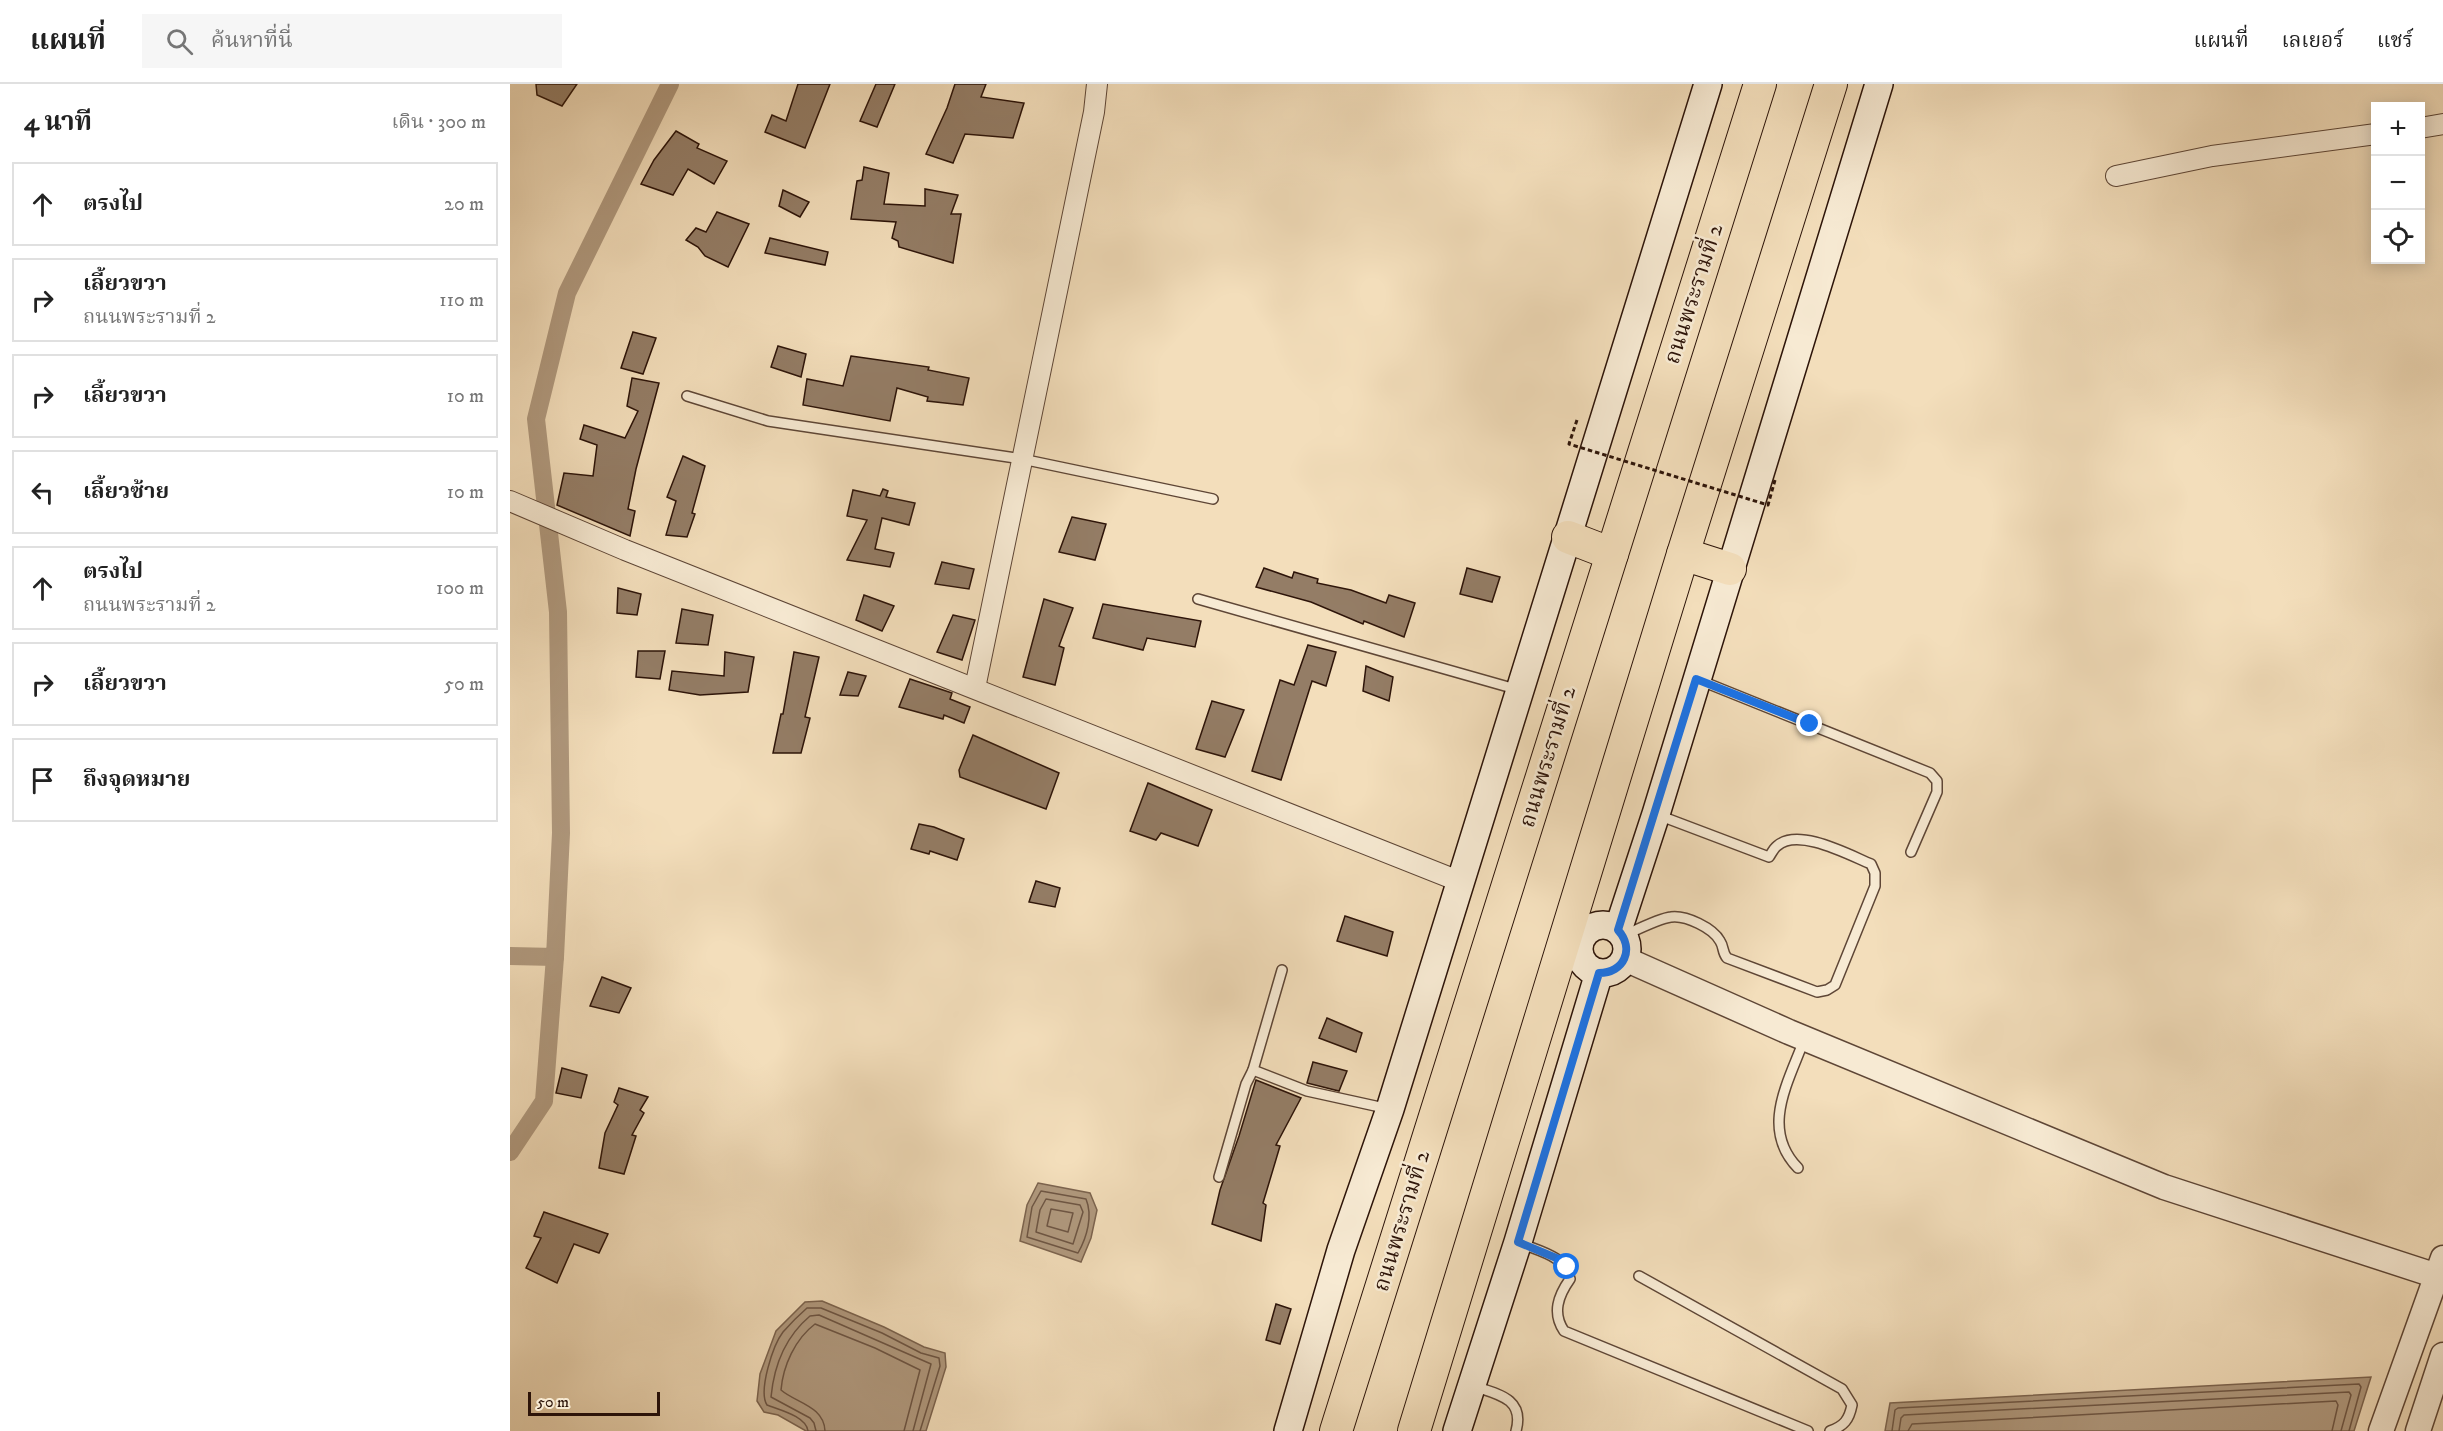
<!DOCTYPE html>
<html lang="th">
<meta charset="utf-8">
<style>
:root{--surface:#fff;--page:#f6f6f6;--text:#222;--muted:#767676;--line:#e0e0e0}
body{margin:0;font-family:"IM FELL DW Pica","Noto Serif Thai",serif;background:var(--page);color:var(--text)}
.controls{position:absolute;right:18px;top:18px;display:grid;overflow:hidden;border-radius:0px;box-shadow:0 3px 15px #0003}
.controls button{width:54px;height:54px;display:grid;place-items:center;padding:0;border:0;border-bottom:2px solid var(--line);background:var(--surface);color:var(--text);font:30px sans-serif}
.scale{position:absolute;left:18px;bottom:15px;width:132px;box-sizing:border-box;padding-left:6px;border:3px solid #2d1409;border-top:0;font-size:16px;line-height:21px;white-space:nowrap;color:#2d1409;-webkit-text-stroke:4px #f7ead3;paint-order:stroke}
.stop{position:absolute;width:18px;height:18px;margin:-14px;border:4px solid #1a73e8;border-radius:50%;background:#fff}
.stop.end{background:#1a73e8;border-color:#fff;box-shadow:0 2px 6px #0008}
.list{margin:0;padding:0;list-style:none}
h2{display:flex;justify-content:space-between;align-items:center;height:78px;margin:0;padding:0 24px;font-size:26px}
h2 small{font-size:20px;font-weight:400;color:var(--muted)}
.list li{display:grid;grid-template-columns:39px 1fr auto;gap:18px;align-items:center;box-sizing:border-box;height:84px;margin:0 12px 12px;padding:0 12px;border:2px solid var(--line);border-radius:0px}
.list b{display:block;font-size:22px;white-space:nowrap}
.list p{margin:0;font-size:20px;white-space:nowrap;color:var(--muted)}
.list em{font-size:20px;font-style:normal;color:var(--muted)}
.icon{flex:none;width:33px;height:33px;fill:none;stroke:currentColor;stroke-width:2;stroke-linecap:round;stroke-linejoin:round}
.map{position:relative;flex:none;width:1933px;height:1347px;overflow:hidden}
header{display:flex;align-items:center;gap:36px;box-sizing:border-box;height:84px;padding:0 30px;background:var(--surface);border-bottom:2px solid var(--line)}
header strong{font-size:28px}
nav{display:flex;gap:33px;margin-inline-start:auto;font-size:21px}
.search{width:420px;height:54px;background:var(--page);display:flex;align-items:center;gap:15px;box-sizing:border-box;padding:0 21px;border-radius:0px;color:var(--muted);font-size:22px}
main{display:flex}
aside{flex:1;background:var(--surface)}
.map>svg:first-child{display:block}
.water{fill:#b0997e;stroke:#7c644f;stroke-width:1.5}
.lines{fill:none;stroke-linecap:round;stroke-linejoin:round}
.shore{stroke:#6e5644;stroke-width:1.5}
.canal{stroke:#b0997e;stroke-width:18}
.building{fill:#947d66;stroke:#2d1409;stroke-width:1.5}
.service-casing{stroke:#5e4636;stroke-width:12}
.minor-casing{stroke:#5e4636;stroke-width:22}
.tertiary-casing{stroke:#5e4636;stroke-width:27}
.secondary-casing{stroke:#2d1409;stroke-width:30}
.trunk-casing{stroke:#2d1409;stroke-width:34}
.service{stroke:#f7ead3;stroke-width:9}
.minor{stroke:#f7ead3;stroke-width:20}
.tertiary{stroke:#f7ead3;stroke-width:24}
.secondary{stroke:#f7ead3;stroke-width:27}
.trunk{stroke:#f3debb;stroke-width:32}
.path-bridge{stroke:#2d1409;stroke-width:3;stroke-dasharray:4.5 3;stroke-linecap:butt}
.route{stroke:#1a73e8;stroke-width:8}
.labels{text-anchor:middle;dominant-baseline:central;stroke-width:5;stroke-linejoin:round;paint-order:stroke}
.street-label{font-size:22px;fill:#2d1409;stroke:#f7ead3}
</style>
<header>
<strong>แผนที่</strong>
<div class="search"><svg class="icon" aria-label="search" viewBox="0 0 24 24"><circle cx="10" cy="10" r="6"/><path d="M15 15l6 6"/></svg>ค้นหาที่นี่</div>
<nav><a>แผนที่</a><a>เลเยอร์</a><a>แชร์</a></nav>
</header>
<main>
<aside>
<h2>4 นาที<small>เดิน · 300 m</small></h2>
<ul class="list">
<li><svg class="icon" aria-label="ahead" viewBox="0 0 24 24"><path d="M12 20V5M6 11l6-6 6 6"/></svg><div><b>ตรงไป</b></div><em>20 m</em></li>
<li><svg class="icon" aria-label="right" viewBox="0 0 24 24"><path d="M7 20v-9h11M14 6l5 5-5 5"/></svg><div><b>เลี้ยวขวา</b><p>ถนนพระรามที่ 2</p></div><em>110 m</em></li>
<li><svg class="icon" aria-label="right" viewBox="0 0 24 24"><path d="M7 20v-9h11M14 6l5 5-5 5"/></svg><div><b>เลี้ยวขวา</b></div><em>10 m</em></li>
<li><svg class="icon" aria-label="left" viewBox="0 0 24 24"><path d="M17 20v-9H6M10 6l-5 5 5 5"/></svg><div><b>เลี้ยวซ้าย</b></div><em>10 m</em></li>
<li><svg class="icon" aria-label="ahead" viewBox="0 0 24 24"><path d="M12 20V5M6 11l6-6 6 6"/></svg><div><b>ตรงไป</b><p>ถนนพระรามที่ 2</p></div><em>100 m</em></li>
<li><svg class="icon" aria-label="right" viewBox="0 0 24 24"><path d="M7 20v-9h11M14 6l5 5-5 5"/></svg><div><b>เลี้ยวขวา</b></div><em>50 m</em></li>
<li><svg class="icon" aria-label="arrive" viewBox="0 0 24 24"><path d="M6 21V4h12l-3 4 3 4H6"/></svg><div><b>ถึงจุดหมาย</b></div></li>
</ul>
</aside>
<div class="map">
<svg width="1933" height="1347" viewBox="0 0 1933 1347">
<rect width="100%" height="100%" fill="#f3debb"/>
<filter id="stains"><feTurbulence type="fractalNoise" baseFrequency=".00333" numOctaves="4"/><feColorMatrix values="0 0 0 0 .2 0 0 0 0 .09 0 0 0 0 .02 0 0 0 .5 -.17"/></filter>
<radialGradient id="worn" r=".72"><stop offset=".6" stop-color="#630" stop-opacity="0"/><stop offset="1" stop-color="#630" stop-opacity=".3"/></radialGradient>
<g class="water">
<polygon points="528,1099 580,1109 587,1126 581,1154 571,1178 510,1157 517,1121"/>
<polygon points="312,1217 374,1243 414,1263 435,1269 436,1283 416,1347 296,1347 268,1331 254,1328 247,1317 250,1290 266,1247 295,1218"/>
<polygon points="1861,1293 1844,1347 1375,1347 1380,1319"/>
</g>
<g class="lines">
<g class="shore">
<path d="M531 1107 576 1115C583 1132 577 1153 568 1169L517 1153 522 1123Z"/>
<polygon points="536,1115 570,1121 573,1128 563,1160 526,1148 530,1126"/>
<polygon points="541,1125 563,1129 558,1148 537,1142"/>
<path d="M298 1347C296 1332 269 1326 257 1321 248 1307 263 1261 273 1248 280 1240 289 1231 297 1224H311L372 1249 411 1269 429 1274 430 1282 410 1347"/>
<path d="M306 1347 304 1339 300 1334 261 1313C264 1281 275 1253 300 1232L309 1231 421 1280 403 1347"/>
<path d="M315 1347C314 1322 286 1319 271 1306 273 1282 285 1255 305 1240L365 1264 410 1286 394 1347"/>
<polyline points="1382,1347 1385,1326 1388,1324 1849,1300 1851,1303 1839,1347"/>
<polyline points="1389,1347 1391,1334 1394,1331 1839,1308 1841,1311 1831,1347"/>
<polyline points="1398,1347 1402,1340 1826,1317 1828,1321 1822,1347"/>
</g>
<g class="canal">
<polyline points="0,872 45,873 51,749 48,528 26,335 57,209 160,0"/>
<polyline points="0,1068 34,1017 45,873"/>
</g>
</g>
<g class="building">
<polygon points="26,0 67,0 52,22 27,11"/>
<polygon points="288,0 320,0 295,64 255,48 262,31 276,37"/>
<polygon points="366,0 385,0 367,43 350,37"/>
<polygon points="445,0 476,0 471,13 514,19 503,54 455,50 443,79 416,70 437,24"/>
<polygon points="166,47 189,60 187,64 217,77 204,100 178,85 163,111 131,100 144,76"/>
<polygon points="354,83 379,89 374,120 415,122 415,105 448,111 441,130 451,130 443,179 389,163 388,157 382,154 386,138 341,135 347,97 352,96"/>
<polygon points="273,106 299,118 290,133 269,122"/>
<polygon points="207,128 239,140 218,183 195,172 188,163 176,156 186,144 196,148"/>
<polygon points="260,154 318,168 315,181 255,169"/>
<polygon points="123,248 146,254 133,290 111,284"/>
<polygon points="268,262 296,270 291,293 261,283"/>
<polygon points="341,272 419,283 418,286 459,294 453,321 417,317 418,313 387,304 380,337 293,321 297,295 333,302"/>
<polygon points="122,294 149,299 126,385 118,425 125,427 120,452 47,421 54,389 83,392 87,361 70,355 74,341 115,354 128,327 117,322"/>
<polygon points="173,372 195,382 182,429 185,430 177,453 156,451 166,417 157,413"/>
<polygon points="373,405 378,407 376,413 405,419 399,441 372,434 365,465 384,469 380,483 337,476 357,436 337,432 343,406 370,412"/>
<polygon points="562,433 596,440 585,476 549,468"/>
<polygon points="432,478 464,485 459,505 425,500"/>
<polygon points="754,484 782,494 784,488 808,495 807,499 841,506 876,519 879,511 905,519 894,553 854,537 853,540 801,518 746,503"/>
<polygon points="957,484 990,493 982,518 950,510"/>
<polygon points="108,504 131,510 127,531 107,529"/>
<polygon points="354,511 384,522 372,547 346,536"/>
<polygon points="534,515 563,524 549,562 554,564 545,601 513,593"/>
<polygon points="593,520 691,537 685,563 637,554 633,566 583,554"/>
<polygon points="172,525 203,531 198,561 166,559"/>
<polygon points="443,531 465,536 452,576 427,568"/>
<polygon points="798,561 826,568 816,602 802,597 771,696 742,687 770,596 784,601"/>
<polygon points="128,567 155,567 150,595 126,593"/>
<polygon points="215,568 244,573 238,608 190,611 159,606 162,587 214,592"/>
<polygon points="284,568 309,573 295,633 300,634 291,669 263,669 271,630 273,630"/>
<polygon points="856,582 883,593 879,617 853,607"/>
<polygon points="338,588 356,592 348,612 330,611"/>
<polygon points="400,595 442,609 440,615 460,623 454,639 434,631 433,635 389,623"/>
<polygon points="702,617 734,626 715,673 686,665"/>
<polygon points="463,651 549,689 536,725 450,693 449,686"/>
<polygon points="638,699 702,726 688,762 651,749 646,756 620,747"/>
<polygon points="409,740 424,743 454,755 447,776 420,767 419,770 401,765"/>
<polygon points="526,797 550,804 545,823 519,818"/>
<polygon points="835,832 883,848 877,872 827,857"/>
<polygon points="92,893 121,904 109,929 80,922"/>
<polygon points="817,934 852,949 846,968 809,954"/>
<polygon points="803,978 837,987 829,1007 797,999"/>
<polygon points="52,984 77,991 71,1014 46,1009"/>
<polygon points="746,996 791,1014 766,1061 770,1062 753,1119 756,1121 751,1157 702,1140 710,1106 729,1052"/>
<polygon points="109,1004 138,1013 130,1026 134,1029 122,1051 126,1052 114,1090 89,1084 95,1049 108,1021 104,1018"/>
<polygon points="34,1128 98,1150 89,1169 64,1160 47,1199 16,1184 31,1154 24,1152"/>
<polygon points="766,1220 781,1225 770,1260 756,1256"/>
</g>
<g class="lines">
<defs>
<g id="service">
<polyline points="177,312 258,337 512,375 703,415"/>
<polyline points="688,515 1009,606"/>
<polyline points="1189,596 1420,689 1427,697 1427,708 1401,768"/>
<path d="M1113 852C1124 847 1150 834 1161 833 1176 831 1203 844 1210 857 1214 863 1212 868 1217 874L1307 908 1317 906 1325 901 1365 802V789L1361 780C1339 771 1288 743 1267 762 1264 764 1261 770 1259 773L1148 731"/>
<polyline points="743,986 797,1007 879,1025"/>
<path d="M1288 1084C1250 1045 1278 999 1294 956"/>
<polyline points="709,1093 736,1000 743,986 772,886"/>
<path d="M1010 1159C1031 1168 1054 1171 1060 1195 1048 1212 1042 1229 1054 1247L1298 1347"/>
<path d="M1129 1192 1332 1305 1342 1321C1339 1336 1334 1342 1320 1347"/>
<path d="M963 1302C987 1310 1015 1314 1006 1347"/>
</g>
<g id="minor">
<polyline points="1910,44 1933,40"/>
<polyline points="1606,92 1702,72 1866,50"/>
<polyline points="0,417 115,466 951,798"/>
<polyline points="465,604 584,28 587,0"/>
</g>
<g id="tertiary">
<polyline points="1115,875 1279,948 1654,1103 1927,1192"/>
<polyline points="1871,1347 1933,1174"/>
<polyline points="1908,1347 1933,1271"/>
</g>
<g id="secondary">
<circle cx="1093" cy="865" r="24"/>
<polyline points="1108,846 1146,730 1369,0"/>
<polyline points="778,1347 831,1166 880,1025 1198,0"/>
<polyline points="947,1347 1008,1158 1089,889"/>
</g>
<g id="trunk">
<polyline points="1058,453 1102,470"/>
<polyline points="1173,470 1220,485"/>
<polyline points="826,1347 1250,0"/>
<polyline points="904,1347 1173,470 1321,0"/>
</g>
</defs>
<use href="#service" class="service-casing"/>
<use href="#minor" class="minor-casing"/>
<use href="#tertiary" class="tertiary-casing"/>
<use href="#secondary" class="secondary-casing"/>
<use href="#trunk" class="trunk-casing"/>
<use href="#service" class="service"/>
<use href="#minor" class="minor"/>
<use href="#tertiary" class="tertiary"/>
<use href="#secondary" class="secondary"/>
<use href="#trunk" class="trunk"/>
<polyline class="path-bridge" points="1067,336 1059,360 1258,421 1265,396"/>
</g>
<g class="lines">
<path class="route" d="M1057 1183 1051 1176 1008 1158 1089 889C1114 889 1125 865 1108 846L1186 595 1300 640"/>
</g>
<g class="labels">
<g class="street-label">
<text transform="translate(1184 210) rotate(-72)">ถนนพระรามที่ 2</text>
<text transform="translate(1038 673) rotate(-73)">ถนนพระรามที่ 2</text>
<text transform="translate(892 1137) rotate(-73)">ถนนพระรามที่ 2</text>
</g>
</g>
<rect width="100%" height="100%" filter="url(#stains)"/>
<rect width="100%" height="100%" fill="url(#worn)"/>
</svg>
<div class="controls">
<button>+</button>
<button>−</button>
<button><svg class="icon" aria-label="locate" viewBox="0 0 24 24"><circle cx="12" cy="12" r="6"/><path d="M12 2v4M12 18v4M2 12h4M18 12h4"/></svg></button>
</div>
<div class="scale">50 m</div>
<div class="stop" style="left:1057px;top:1183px"></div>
<div class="stop end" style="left:1300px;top:640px"></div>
</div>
</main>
